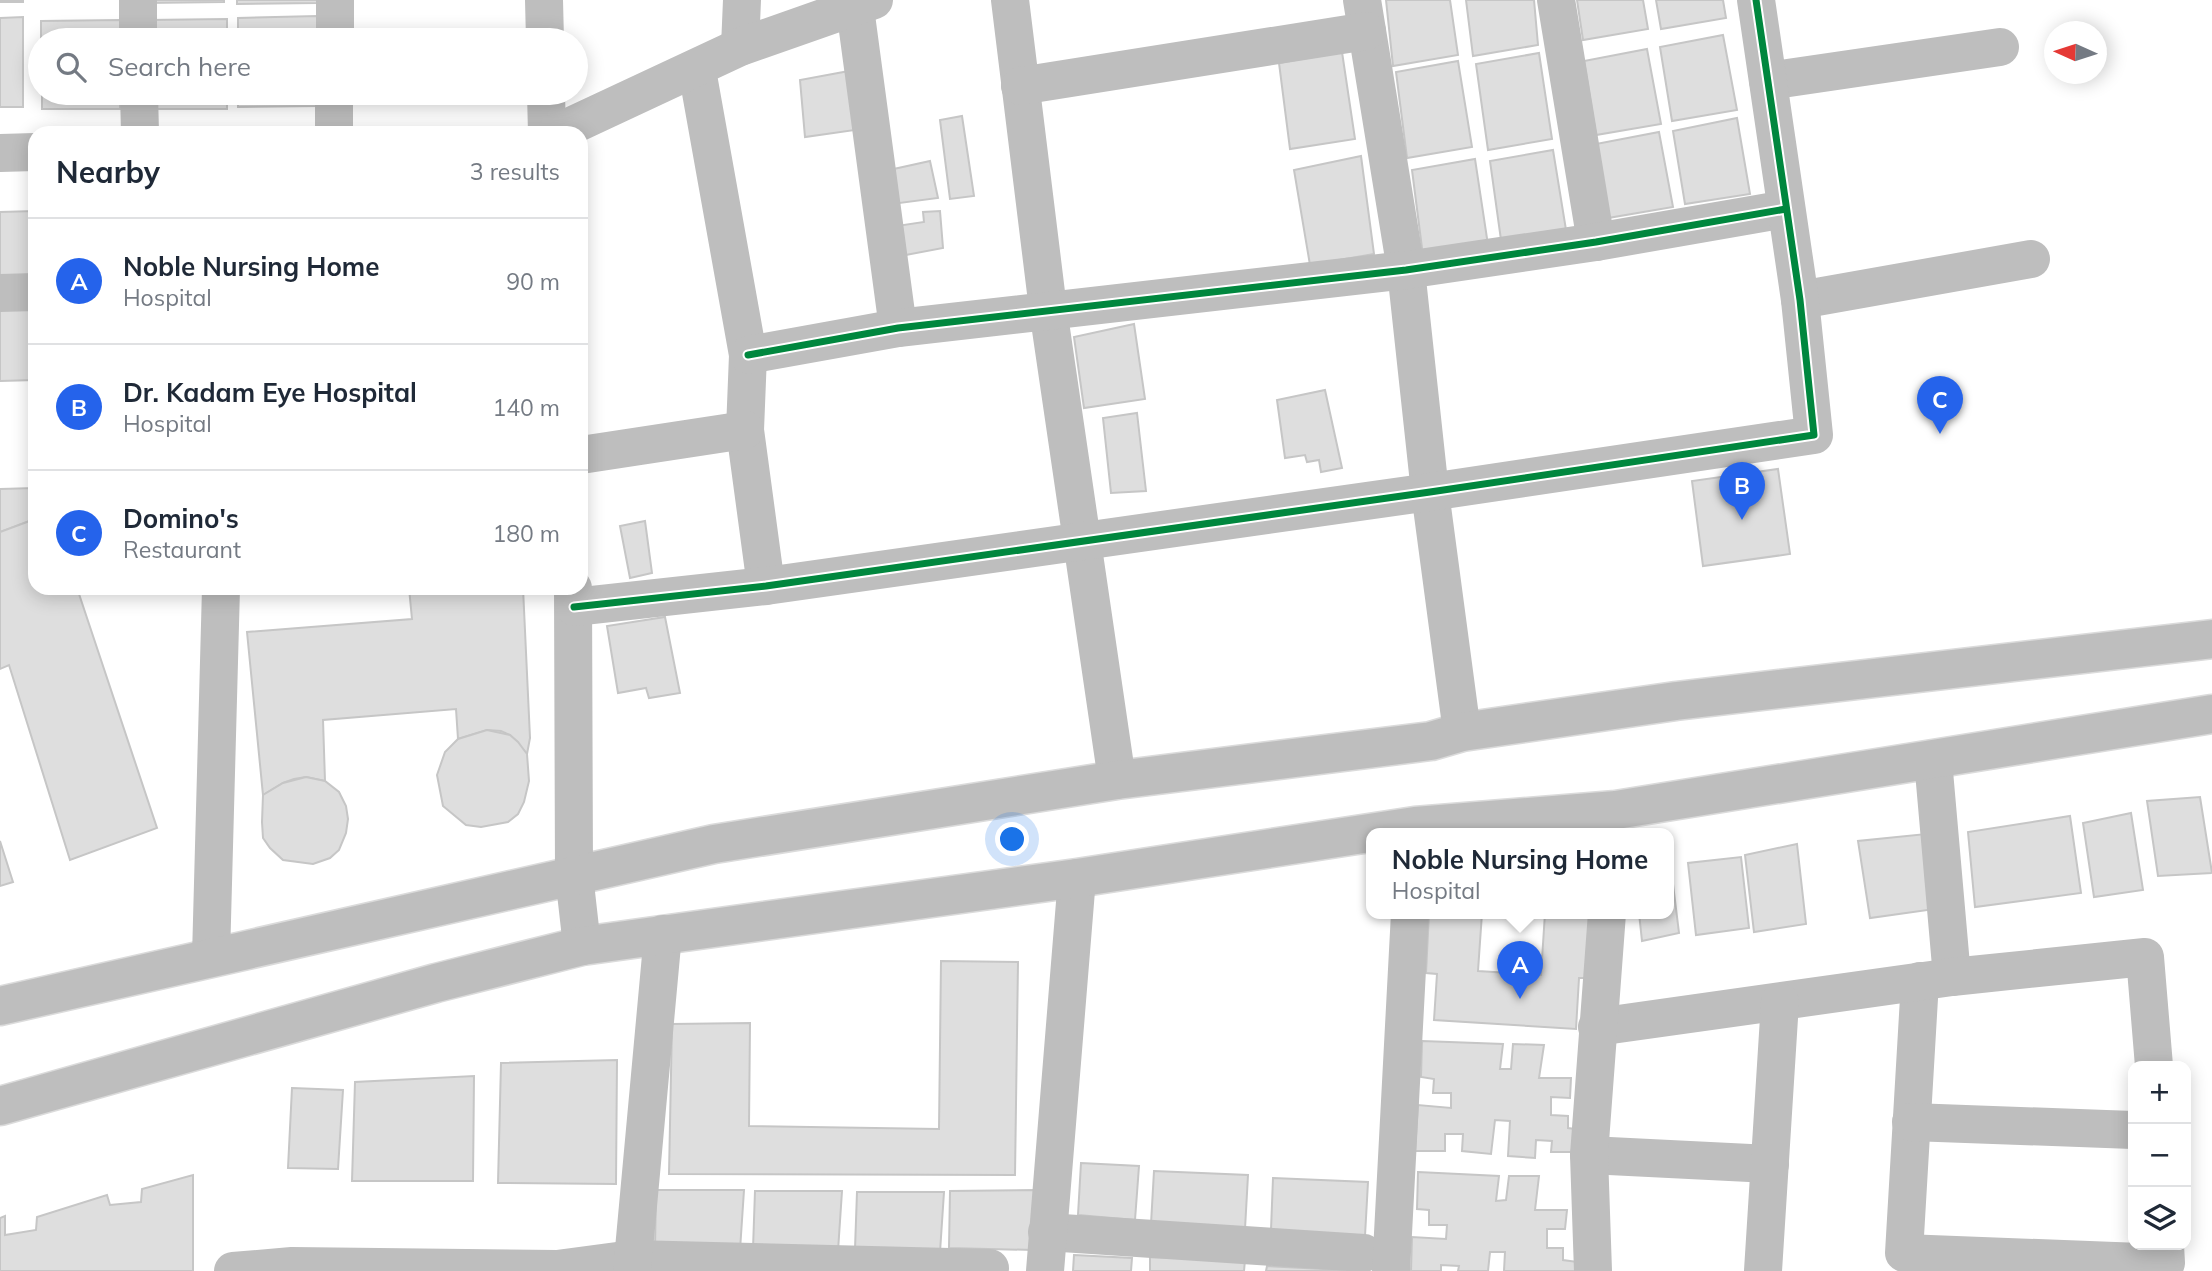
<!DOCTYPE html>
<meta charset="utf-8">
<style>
:root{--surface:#fff;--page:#f2f2f3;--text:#1f2937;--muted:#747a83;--line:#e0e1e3;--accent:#2563eb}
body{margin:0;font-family:Mulish,sans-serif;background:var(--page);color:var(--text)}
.controls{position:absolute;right:21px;bottom:21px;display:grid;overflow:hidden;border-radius:14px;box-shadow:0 4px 18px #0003}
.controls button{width:63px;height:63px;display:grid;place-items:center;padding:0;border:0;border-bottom:2px solid var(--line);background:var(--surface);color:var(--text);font:35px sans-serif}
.compass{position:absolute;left:2044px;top:21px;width:63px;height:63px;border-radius:50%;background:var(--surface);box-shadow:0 4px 18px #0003;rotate:273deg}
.you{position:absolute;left:1013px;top:840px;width:24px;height:24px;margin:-18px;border:5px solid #fff;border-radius:50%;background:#1a73e8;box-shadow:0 0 0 10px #1a73e833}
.badge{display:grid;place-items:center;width:46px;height:46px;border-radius:50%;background:var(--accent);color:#fff;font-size:23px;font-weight:700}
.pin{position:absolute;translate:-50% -58px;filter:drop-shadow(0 2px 4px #0008)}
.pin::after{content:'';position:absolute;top:37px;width:24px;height:21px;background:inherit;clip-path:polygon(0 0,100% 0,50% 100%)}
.popup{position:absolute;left:1366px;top:828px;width:308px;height:91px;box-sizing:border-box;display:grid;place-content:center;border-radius:14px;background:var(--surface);filter:drop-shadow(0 2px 5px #0005);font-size:23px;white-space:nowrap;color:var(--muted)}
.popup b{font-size:26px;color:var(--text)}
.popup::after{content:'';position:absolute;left:50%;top:100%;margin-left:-14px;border:14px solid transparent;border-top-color:var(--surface)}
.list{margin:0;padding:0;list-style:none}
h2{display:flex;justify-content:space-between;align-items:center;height:91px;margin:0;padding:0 28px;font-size:30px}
h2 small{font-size:23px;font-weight:400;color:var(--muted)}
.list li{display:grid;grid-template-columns:46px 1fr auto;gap:21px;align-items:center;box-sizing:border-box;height:126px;padding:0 28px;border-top:2px solid var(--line)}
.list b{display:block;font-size:26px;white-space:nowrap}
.list p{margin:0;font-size:23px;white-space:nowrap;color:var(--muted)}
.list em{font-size:23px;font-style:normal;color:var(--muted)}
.icon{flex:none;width:38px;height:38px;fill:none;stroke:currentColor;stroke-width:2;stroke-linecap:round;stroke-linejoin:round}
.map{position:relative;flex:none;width:2212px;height:1271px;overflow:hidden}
.search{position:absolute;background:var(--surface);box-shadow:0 4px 18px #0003;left:28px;top:28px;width:560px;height:77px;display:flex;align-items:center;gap:18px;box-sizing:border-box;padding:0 24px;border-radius:38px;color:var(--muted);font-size:26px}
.panel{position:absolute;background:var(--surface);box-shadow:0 4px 18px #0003;left:28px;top:126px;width:560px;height:469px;border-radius:21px}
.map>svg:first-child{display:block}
.building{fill:#dedede;stroke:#c6c6c6;stroke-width:2}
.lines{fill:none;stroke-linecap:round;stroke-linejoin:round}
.highway-casing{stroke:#dbdbdb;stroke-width:41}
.minor{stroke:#bebebe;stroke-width:38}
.highway{stroke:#bebebe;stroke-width:38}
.cycleway-casing{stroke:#fff;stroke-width:11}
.cycleway{stroke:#00873e;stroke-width:7}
</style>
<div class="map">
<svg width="2212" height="1271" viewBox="0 0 2212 1271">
<rect width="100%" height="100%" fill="#fff"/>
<g class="building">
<rect x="0" y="0" width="23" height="2"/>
<polygon points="145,0 224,0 224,2 145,3"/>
<polygon points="237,0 317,0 317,3 237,4"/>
<polygon points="1386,0 1450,0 1458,55 1393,66"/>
<polygon points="1466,0 1534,0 1538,45 1473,56"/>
<polygon points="1577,0 1643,0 1648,29 1583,40"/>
<polygon points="1656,0 1723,0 1726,18 1661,29"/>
<polygon points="317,16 317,40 238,40 238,18"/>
<polygon points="23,17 23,107 0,107 0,18"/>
<polygon points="227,19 227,40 148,40 148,20"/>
<polygon points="120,20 120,40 41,40 41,21"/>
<polygon points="1723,35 1737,110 1672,121 1660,47"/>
<polygon points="1647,49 1661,124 1596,135 1584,61"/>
<polygon points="1342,52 1355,139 1290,149 1279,63"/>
<polygon points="1539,53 1552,139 1488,150 1476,64"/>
<polygon points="1458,61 1472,147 1407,158 1396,72"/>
<polygon points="849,71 855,130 805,137 800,80"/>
<rect x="42" y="93" width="78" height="16"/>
<rect x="148" y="93" width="79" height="16"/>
<polygon points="238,93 317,93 317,106 238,107"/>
<polygon points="962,116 974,196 950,199 940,120"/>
<polygon points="1737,118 1750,194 1685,204 1673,131"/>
<polygon points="1659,132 1673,207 1608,218 1596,144"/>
<polygon points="1553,150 1567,236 1502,247 1490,161"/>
<polygon points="1361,156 1374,254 1310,265 1294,170"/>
<polygon points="1475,159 1488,245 1423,256 1412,170"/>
<polygon points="930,161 938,198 892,204 880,172"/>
<polygon points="35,211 35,287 0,288 0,212"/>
<polygon points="940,211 943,248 895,257 890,227 924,222 923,212"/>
<polygon points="35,306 35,380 0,381 0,307"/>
<polygon points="1134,324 1145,399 1084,408 1074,337"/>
<polygon points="1325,390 1342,468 1321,472 1319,460 1307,462 1305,455 1285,458 1277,400"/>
<polygon points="1137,413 1146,491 1111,493 1103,418"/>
<polygon points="1778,469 1790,554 1703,566 1692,481"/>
<polygon points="35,488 35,519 0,532 0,489"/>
<polygon points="35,519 35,588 77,588 157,828 70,860 9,665 0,669 0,532"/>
<polygon points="645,521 652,573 630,578 620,526"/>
<polygon points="409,588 523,588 530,738 527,754 510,735 501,731 487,730 458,739 456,709 323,720 325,781 306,777 294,779 283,783 263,795 247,632 412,619"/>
<polygon points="665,617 680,693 649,698 646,688 618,693 607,626"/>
<polygon points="487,730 510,735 518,742 527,754 529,781 524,802 518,814 508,822 481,827 466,825 443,806 437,775 445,752 458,739"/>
<polygon points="306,777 325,781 339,792 346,806 348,819 346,833 339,850 330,858 313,864 283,860 270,848 263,838 262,822 263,795 283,783"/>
<polygon points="2200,797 2212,873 2158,876 2147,801"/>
<polygon points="2131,813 2143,890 2094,897 2083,823"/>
<polygon points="2070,816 2081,893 1975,907 1968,832"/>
<polygon points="1926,834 1935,909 1870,918 1858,841"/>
<polygon points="0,841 13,882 0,886"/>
<polygon points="1797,844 1806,924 1754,932 1745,855"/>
<polygon points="1741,857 1749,928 1696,935 1688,863"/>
<polygon points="1669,868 1671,868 1679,933 1642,941 1639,913 1669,913"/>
<polygon points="1429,913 1482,913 1478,971 1541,975 1545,913 1591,913 1587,978 1579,978 1576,1029 1434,1020 1437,974 1426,973"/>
<polygon points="941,961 1018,962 1015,1175 669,1174 672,1024 750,1023 749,1126 939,1129"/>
<polygon points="1422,1041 1503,1044 1500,1069 1511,1069 1513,1044 1544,1045 1539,1078 1571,1078 1570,1098 1551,1097 1551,1115 1568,1116 1568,1128 1583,1130 1581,1152 1551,1152 1552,1141 1536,1140 1535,1158 1508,1156 1510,1121 1495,1120 1491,1154 1462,1151 1463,1134 1445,1134 1445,1151 1415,1151 1418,1105 1451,1108 1451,1093 1433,1093 1434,1079 1421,1077"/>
<polygon points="617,1060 616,1184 498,1183 501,1063"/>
<polygon points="474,1076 473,1181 352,1181 355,1082"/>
<polygon points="292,1088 343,1090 338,1169 288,1168"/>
<polygon points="1081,1163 1139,1166 1135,1220 1078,1215"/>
<polygon points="1154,1171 1248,1175 1245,1229 1151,1224"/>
<polygon points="1418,1172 1499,1176 1496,1201 1506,1200 1509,1176 1539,1176 1535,1210 1567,1210 1565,1229 1547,1229 1547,1248 1563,1248 1563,1260 1578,1262 1577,1271 1504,1271 1505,1252 1490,1252 1488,1271 1458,1271 1459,1266 1441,1265 1441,1271 1411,1271 1412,1237 1446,1239 1447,1225 1429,1225 1429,1210 1417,1209"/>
<polygon points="193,1175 193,1271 0,1271 0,1218 5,1216 5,1235 36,1230 37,1217 107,1195 110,1205 141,1202 142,1189"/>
<polygon points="1273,1178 1368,1182 1365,1236 1271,1230"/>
<polygon points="656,1190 744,1190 740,1250 655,1248"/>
<polygon points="1037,1190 1033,1250 949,1248 950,1191"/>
<polygon points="755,1191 842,1191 838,1251 753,1249"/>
<polygon points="857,1192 944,1192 940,1252 855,1249"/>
<polygon points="1074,1255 1132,1258 1131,1271 1073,1271"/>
<polygon points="1150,1257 1245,1260 1244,1271 1150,1271"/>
<polygon points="1267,1266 1361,1271 1266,1271"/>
</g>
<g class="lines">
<defs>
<g id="highway">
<polyline points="0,1006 714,844 1117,780 1431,741 1462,732 1676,701 2212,639"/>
<polyline points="0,1106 436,983 582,946 1077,878 1415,826 1616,810 2212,714"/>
</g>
</defs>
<use href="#highway" class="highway-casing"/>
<g class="minor">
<polyline points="138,0 138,40"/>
<polyline points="544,0 545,40"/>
<polyline points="1010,0 1048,309 1117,780"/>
<polyline points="1362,0 1406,270 1430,492 1462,732"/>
<polyline points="1556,0 1596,242"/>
<polyline points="855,8 898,328"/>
<polyline points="335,40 335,0"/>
<polyline points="740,47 742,0"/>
<polyline points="697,70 748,355 745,430 766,586"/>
<polyline points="1768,81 2000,47"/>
<polyline points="1020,86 1367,31"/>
<polyline points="139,93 140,133"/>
<polyline points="546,93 547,133"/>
<polyline points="334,133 334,93"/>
<polyline points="556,133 740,47 874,0"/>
<polyline points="0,153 35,152"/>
<polyline points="0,293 35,292"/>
<polyline points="1800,300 2031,259"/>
<polyline points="748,355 898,328 1406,270 1596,242 1786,209"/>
<polyline points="581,455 745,430"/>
<polyline points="573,588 574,875 582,946"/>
<polyline points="574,607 766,586 1430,492 1814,435 1800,300 1756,0"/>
<polyline points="1933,760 1952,977"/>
<polyline points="211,957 221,588"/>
<polyline points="1920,981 1904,1253 2166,1263 2165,1245"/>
<polyline points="1597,1027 1952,977 2145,957 2154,1066"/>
<polyline points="1911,1122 2133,1130"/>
<polyline points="1589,1155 1770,1164"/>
<polyline points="1047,1232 1364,1253"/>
<polyline points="233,1271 292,1266 557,1269 632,1259 990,1268"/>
<polyline points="632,1271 663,934"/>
<polyline points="1045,1271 1077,878"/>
<polyline points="1391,1271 1410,913"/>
<polyline points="1593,1271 1589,1155 1607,913"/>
<polyline points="1763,1271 1780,1002"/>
</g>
<use href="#highway" class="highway"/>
<defs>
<g id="cycleway">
<polyline points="748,355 898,328 1406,270 1596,242 1786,209"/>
<polyline points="574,607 766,586 1430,492 1814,435 1800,300 1756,0"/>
</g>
</defs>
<use href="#cycleway" class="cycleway-casing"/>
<use href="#cycleway" class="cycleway"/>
</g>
</svg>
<div class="controls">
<button>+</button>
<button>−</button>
<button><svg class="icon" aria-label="layers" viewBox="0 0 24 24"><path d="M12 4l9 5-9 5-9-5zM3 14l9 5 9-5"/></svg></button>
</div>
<svg class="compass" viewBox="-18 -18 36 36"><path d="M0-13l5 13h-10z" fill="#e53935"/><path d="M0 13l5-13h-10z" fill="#747a83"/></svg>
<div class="you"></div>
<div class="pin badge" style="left:1520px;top:999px">A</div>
<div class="popup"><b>Noble Nursing Home</b>Hospital</div>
<div class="pin badge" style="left:1742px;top:520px">B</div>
<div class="pin badge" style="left:1940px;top:434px">C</div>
<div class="search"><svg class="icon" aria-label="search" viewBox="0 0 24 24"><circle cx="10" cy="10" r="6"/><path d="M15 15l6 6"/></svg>Search here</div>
<section class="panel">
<h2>Nearby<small>3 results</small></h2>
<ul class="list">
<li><span class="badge">A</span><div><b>Noble Nursing Home</b><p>Hospital</p></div><em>90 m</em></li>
<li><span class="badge">B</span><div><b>Dr. Kadam Eye Hospital</b><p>Hospital</p></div><em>140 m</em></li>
<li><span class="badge">C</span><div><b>Domino's</b><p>Restaurant</p></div><em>180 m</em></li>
</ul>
</section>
</div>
